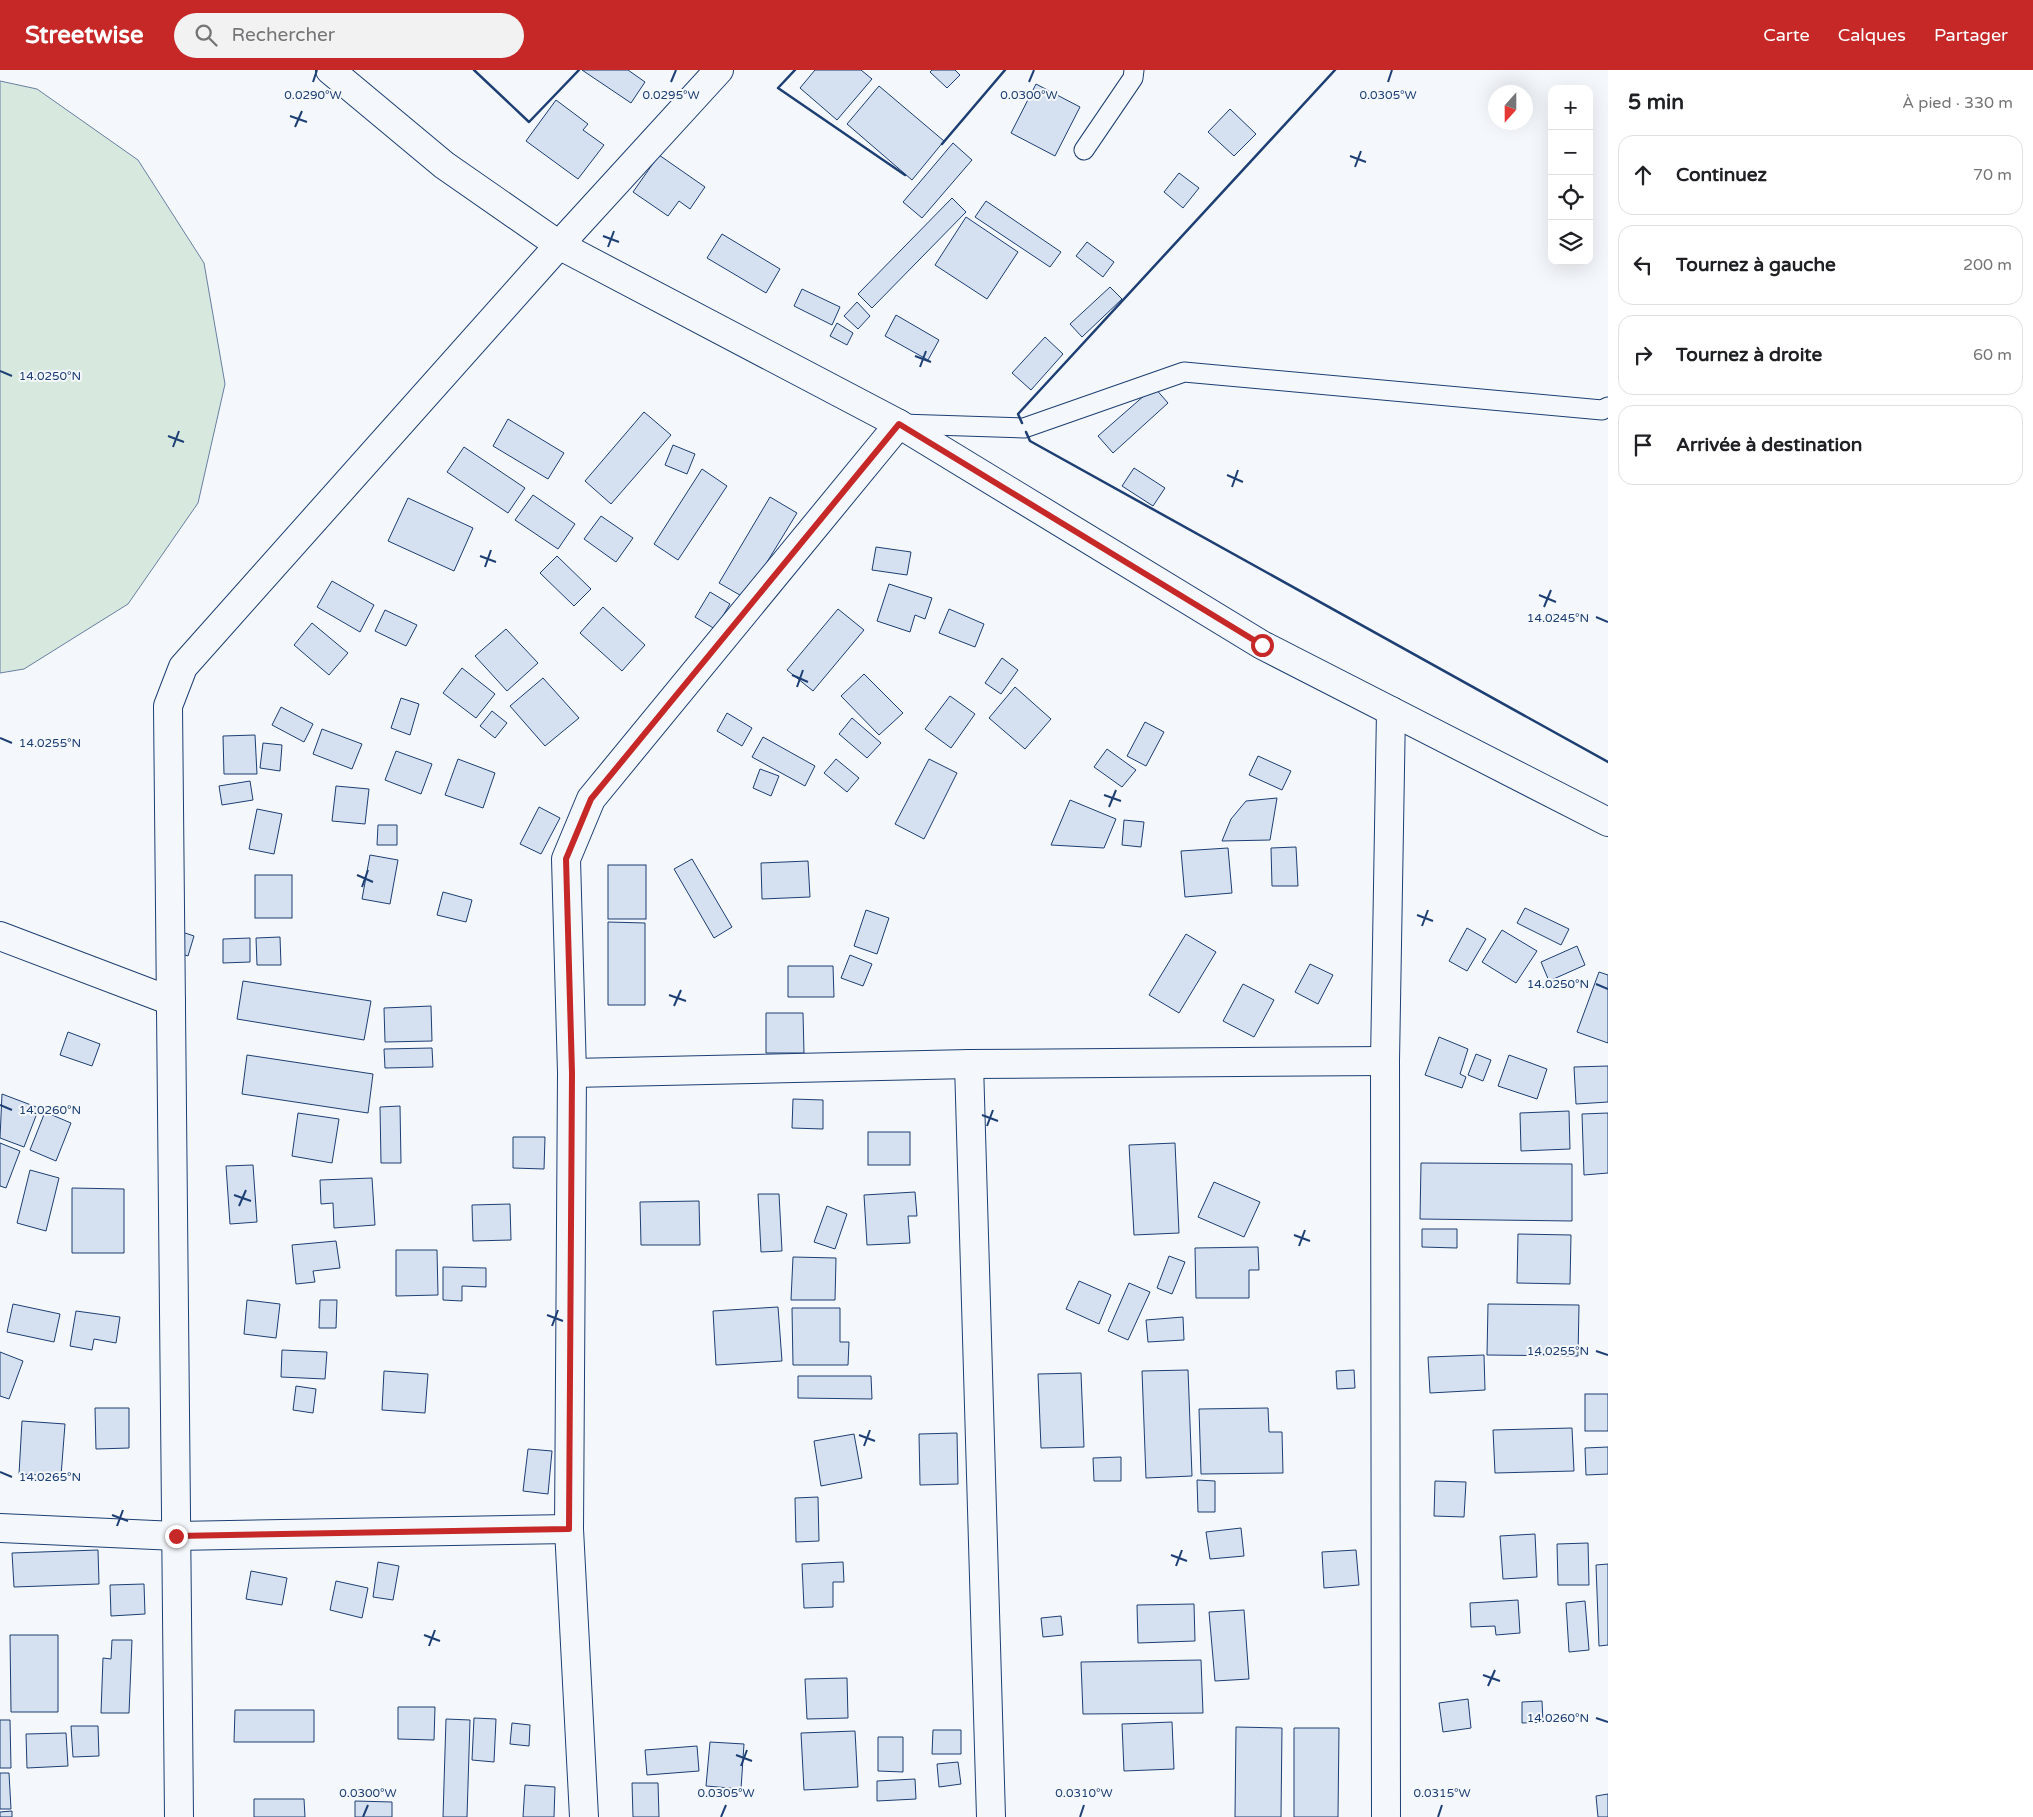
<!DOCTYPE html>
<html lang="fr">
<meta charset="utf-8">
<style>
:root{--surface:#fff;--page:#f2f2f2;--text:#202124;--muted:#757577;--line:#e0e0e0;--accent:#c62828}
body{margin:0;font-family:"Varela Round",sans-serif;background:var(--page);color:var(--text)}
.controls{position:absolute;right:15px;top:15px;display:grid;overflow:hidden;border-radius:10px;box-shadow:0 5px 20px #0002}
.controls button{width:45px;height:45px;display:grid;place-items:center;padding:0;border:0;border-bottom:1px solid var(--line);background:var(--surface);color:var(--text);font:25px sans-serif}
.compass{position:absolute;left:1488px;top:15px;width:45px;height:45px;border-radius:50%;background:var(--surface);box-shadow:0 5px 20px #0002;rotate:201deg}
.stop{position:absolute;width:15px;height:15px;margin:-11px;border:4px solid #c62828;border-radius:50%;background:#fff}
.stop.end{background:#c62828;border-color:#fff;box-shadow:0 1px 5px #0008}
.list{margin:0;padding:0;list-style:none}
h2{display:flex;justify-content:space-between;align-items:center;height:65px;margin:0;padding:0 20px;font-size:21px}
h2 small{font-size:16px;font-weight:400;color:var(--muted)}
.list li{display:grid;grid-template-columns:32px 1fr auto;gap:15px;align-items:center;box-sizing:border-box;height:80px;margin:0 10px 10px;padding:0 10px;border:1px solid var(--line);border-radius:15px}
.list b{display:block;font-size:19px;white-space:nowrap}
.list em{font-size:16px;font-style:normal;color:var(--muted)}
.icon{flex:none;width:28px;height:28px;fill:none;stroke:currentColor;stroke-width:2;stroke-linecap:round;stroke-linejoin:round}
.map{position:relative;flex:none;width:1608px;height:1747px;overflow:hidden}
header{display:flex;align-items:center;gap:30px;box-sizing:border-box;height:70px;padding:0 25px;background:var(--accent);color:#fff}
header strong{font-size:24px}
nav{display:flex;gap:28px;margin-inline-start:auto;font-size:18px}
.search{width:350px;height:45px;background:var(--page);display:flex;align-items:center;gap:12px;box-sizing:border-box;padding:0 18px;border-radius:28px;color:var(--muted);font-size:19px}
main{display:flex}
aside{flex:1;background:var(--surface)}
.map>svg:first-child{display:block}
.green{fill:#d7e8df;stroke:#687fa3}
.building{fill:#d5e0f0;stroke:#1d3f73}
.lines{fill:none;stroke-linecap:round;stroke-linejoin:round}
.service-casing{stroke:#1d3f73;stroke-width:21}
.minor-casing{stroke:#1d3f73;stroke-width:30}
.secondary-casing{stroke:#1d3f73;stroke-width:30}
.service{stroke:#f4f7fb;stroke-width:19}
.minor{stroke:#f4f7fb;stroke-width:28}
.secondary{stroke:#f4f7fb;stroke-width:28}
.wall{stroke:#1d3f73;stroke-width:2.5}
.route{stroke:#c62828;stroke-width:6}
.ticks{fill:none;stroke:#1d3f73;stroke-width:2}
.ticks-label{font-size:12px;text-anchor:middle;fill:#1d3f73;stroke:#f4f7fb;stroke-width:4;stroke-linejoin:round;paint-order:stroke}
</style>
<header>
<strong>Streetwise</strong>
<div class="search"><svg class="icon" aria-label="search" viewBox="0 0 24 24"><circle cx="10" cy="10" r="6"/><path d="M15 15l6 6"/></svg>Rechercher</div>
<nav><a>Carte</a><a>Calques</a><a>Partager</a></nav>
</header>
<main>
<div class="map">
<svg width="1608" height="1747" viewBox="0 0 1608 1747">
<rect width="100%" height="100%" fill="#f4f7fb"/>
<polygon class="green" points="0,11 37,19 138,90 204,193 225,314 198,433 128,534 24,599 0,603"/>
<g class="building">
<polygon points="582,0 628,0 645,12 631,33"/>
<polygon points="815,0 861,0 872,9 837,50 800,18"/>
<polygon points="932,0 955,0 960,5 947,18 930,2"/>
<polygon points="1036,14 1080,37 1055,86 1011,63"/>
<polygon points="879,16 944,71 912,110 847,54"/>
<polygon points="556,30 588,54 583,60 604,75 578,109 526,71"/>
<polygon points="1230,39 1256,64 1234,86 1208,62"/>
<polygon points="953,73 972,90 922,148 903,132"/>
<polygon points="659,85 705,117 690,139 679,131 668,146 633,122"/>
<polygon points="1179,103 1199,118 1183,138 1164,122"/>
<polygon points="952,128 966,142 872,238 858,224"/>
<polygon points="986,131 1061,182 1050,197 975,147"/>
<polygon points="966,147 1018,182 987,229 935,195"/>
<polygon points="722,164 780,199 766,223 707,188"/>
<polygon points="1087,172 1114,192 1103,207 1076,186"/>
<polygon points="1110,217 1122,229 1082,267 1070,254"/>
<polygon points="802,219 840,237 832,255 794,236"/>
<polygon points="857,232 870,246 858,259 844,246"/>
<polygon points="896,245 939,270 928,290 885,266"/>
<polygon points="837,253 853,263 847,275 830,266"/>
<polygon points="1045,267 1063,284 1031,320 1012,303"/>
<polygon points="1154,317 1168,333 1113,383 1098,366"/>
<polygon points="644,342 671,365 611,434 585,411"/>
<polygon points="508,349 564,383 548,409 493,376"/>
<polygon points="673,375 695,384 687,404 665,395"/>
<polygon points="464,377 525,418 508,443 447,402"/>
<polygon points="1134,398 1165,418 1153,436 1122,416"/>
<polygon points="702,399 727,416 678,490 654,474"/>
<polygon points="533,425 575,454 558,479 515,450"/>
<polygon points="770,427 797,443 745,528 719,513"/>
<polygon points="408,428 473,458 454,501 388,471"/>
<polygon points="601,446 633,468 616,492 584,469"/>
<polygon points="876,477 911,482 907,505 872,500"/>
<polygon points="557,486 591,519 574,536 540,503"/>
<polygon points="332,511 374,535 360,562 317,537"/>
<polygon points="889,514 932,528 925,549 915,545 910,562 877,551"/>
<polygon points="710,522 730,534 715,559 695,547"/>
<polygon points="603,537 645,575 622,601 580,563"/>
<polygon points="838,539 864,560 813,621 787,600"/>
<polygon points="949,539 984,554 975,577 939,563"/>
<polygon points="385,540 417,555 406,576 375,561"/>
<polygon points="312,553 348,583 329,605 294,575"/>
<polygon points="506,559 538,593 507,621 475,586"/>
<polygon points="1002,588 1018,600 1001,624 985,613"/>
<polygon points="462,598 495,624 476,648 443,623"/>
<polygon points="864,604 903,643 879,665 841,626"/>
<polygon points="543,608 579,648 545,676 510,636"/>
<polygon points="1015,617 1051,649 1025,679 989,648"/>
<polygon points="950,626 975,644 951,678 925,659"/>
<polygon points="401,628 419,634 410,665 391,658"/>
<polygon points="281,637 313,654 304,672 272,655"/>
<polygon points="492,641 507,653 495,668 480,656"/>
<polygon points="727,643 752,658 742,676 717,661"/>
<polygon points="852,648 881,673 867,688 839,664"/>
<polygon points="1145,652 1164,662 1146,696 1127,686"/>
<polygon points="322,659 362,674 352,699 313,684"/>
<polygon points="255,665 257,704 224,704 223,666"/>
<polygon points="763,667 815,696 805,716 752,687"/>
<polygon points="263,673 282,675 280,701 260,698"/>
<polygon points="1107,679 1136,700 1122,717 1094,697"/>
<polygon points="396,681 432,694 421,724 385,710"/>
<polygon points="1258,686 1291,701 1282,720 1249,705"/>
<polygon points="458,689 495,703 483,738 445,725"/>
<polygon points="836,689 859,708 847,722 824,703"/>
<polygon points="929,689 957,703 924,769 895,754"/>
<polygon points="760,699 779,706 771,726 753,718"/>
<polygon points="250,711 253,730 222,735 219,716"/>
<polygon points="336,716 369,719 365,754 332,751"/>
<polygon points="1277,728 1270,770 1222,771 1231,749 1246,731"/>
<polygon points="1070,730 1116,749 1104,778 1051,775"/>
<polygon points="539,737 560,748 541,784 520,774"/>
<polygon points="257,739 282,744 274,784 249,779"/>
<polygon points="1124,750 1144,752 1141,777 1122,775"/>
<polygon points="378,755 397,755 397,775 377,775"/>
<polygon points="1296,777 1298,816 1272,816 1271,778"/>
<polygon points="1228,778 1232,823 1185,827 1181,781"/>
<polygon points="370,785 398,790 390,834 362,829"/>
<polygon points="692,789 732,857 714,868 674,799"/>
<polygon points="808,791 810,827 762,829 761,793"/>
<rect x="608" y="795" width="38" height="54"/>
<rect x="255" y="805" width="37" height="43"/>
<polygon points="443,822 472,830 466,852 437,845"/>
<polygon points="1525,838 1569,859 1561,875 1517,853"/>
<polygon points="866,840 889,848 877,884 854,876"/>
<polygon points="608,852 645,853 645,935 608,935"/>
<polygon points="1467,858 1486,869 1467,901 1449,891"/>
<polygon points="173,859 194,866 188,886 166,879"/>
<polygon points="1502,860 1537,881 1516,913 1482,892"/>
<polygon points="1186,864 1216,882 1179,943 1149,925"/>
<polygon points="280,867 281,895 257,895 256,868"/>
<polygon points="250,868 250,892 223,893 223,869"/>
<polygon points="1577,876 1585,895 1549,911 1541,892"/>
<polygon points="850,885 872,894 863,916 841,908"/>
<polygon points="1310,894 1333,905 1318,934 1295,922"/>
<polygon points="788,896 833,896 834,927 788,927"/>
<polygon points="1599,902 1608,905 1608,973 1577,962"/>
<polygon points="243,911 371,931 364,970 237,949"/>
<polygon points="1243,914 1274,930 1254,967 1223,951"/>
<polygon points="431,936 432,971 385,972 384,938"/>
<polygon points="766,943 803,943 804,983 766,983"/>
<polygon points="68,962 100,974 92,996 60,985"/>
<polygon points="1439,967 1468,979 1460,1004 1466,1007 1462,1018 1425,1005"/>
<polygon points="432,978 433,997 385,998 384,979"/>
<polygon points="1476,984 1491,990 1483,1011 1468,1005"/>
<polygon points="247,985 373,1004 368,1043 242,1024"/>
<polygon points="1509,985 1547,999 1537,1029 1498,1016"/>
<polygon points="1608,996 1608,1032 1576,1034 1574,997"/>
<polygon points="2,1024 39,1038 24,1077 0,1068"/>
<polygon points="793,1029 823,1030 823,1059 792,1058"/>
<polygon points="400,1036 401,1093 381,1093 380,1037"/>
<polygon points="1569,1041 1570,1079 1521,1081 1520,1043"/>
<polygon points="45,1042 71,1053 56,1091 30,1080"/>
<polygon points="298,1043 339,1049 332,1093 292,1086"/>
<polygon points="1608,1043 1608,1103 1584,1105 1582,1044"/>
<rect x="868" y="1062" width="42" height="33"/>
<polygon points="513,1067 545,1067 544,1099 513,1098"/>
<polygon points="0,1073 20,1081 6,1118 0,1116"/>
<polygon points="1175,1073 1179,1163 1134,1165 1129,1075"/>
<polygon points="1421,1093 1572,1094 1572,1151 1420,1149"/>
<polygon points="253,1095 257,1152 230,1154 226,1096"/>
<polygon points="30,1100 59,1108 46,1161 17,1153"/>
<polygon points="372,1108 375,1155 334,1158 333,1133 321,1134 320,1110"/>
<polygon points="1214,1112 1260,1132 1244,1167 1198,1147"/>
<polygon points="72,1118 124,1119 124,1183 72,1183"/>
<polygon points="915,1122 917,1146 908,1146 910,1173 867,1175 864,1125"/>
<polygon points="758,1124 779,1124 782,1181 761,1182"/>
<polygon points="699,1131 700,1175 641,1175 640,1132"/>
<polygon points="510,1134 511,1170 473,1171 472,1135"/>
<polygon points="827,1136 847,1144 835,1179 814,1172"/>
<polygon points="1422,1159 1457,1159 1457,1178 1422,1177"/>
<polygon points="1518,1164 1571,1165 1570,1214 1517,1213"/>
<polygon points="336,1171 340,1198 313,1201 315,1212 296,1214 292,1175"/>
<polygon points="1258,1177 1259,1200 1249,1200 1249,1228 1196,1228 1195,1178"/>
<polygon points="396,1180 437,1180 438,1225 396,1226"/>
<polygon points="1169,1186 1185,1192 1172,1224 1157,1218"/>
<polygon points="793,1187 836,1188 835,1230 791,1230"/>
<polygon points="443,1197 486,1198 486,1217 462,1216 462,1231 443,1230"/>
<polygon points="1079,1211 1111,1225 1099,1254 1066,1239"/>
<polygon points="1129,1213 1150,1222 1128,1270 1108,1261"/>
<polygon points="247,1230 280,1234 276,1268 244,1264"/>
<polygon points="320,1230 337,1230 336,1258 319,1258"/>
<polygon points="13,1234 60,1244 54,1272 7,1262"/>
<polygon points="1488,1234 1579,1235 1578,1286 1487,1285"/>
<polygon points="778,1237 782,1291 716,1295 713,1241"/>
<polygon points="792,1238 840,1238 840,1272 849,1272 848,1295 793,1295"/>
<polygon points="76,1241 120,1247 116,1273 94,1269 92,1280 70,1276"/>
<polygon points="1183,1247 1184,1270 1148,1272 1146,1250"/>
<polygon points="282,1280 327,1282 325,1309 281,1307"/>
<polygon points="0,1282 23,1291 9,1329 0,1326"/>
<polygon points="1484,1285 1485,1320 1430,1323 1428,1287"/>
<polygon points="1188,1300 1192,1406 1146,1408 1142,1301"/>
<polygon points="1354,1300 1355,1318 1337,1319 1336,1301"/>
<polygon points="384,1301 428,1304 425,1343 382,1340"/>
<polygon points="1081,1303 1084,1377 1041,1378 1038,1304"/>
<polygon points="798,1306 871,1306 872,1329 798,1328"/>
<polygon points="296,1316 316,1319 313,1343 293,1340"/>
<rect x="1585" y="1324" width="23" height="37"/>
<polygon points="95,1338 129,1338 129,1378 96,1379"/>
<polygon points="1268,1338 1269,1362 1282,1362 1283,1403 1201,1404 1199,1339"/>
<polygon points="22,1351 65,1354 61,1406 19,1404"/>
<polygon points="1572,1358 1574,1401 1495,1403 1493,1360"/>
<polygon points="957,1363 958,1414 920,1415 919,1364"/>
<polygon points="854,1364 862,1408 821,1416 814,1371"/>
<polygon points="1608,1377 1608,1404 1586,1405 1585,1378"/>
<polygon points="528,1379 552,1381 548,1424 523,1421"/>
<polygon points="1121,1387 1121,1411 1094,1411 1093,1388"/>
<polygon points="1197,1410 1215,1411 1215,1442 1198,1442"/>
<polygon points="1435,1411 1466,1412 1464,1447 1434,1446"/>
<polygon points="818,1427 819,1471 796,1472 795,1428"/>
<polygon points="1241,1458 1244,1486 1210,1489 1206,1462"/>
<polygon points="1535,1464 1537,1507 1503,1509 1500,1466"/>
<polygon points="1588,1473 1589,1515 1558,1515 1557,1474"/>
<polygon points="98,1480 99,1514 14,1517 12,1483"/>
<polygon points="1356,1480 1359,1515 1324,1518 1322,1482"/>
<polygon points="378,1492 399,1496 393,1530 373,1527"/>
<polygon points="843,1492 844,1512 833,1512 833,1537 804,1538 802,1494"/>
<polygon points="1608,1494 1608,1575 1599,1576 1596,1495"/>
<polygon points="251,1501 287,1508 282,1535 246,1529"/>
<polygon points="336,1511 368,1518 362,1548 330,1540"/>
<polygon points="144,1514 145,1544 111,1546 110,1515"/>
<polygon points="1518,1530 1520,1563 1496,1565 1495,1556 1471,1557 1470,1533"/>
<polygon points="1585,1531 1589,1580 1569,1582 1566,1533"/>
<polygon points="1194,1534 1195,1571 1138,1573 1137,1535"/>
<polygon points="1244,1540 1249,1609 1215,1611 1209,1542"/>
<polygon points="1061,1546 1063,1565 1043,1567 1041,1548"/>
<polygon points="10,1565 58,1565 58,1642 11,1642"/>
<polygon points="112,1570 132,1570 129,1643 101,1643 103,1588 111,1589"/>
<polygon points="1201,1590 1203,1643 1083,1644 1081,1592"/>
<polygon points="847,1608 848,1648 807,1649 805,1609"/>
<polygon points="1468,1629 1471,1658 1443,1662 1439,1633"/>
<polygon points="1542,1631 1543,1652 1522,1653 1522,1632"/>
<polygon points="398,1637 435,1637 434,1670 398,1669"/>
<polygon points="235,1640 314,1640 314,1672 234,1672"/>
<polygon points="474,1648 496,1649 494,1692 472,1690"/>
<polygon points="446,1649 470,1650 467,1747 443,1747"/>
<polygon points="0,1650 10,1650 11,1698 0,1698"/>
<polygon points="1172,1652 1174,1699 1124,1701 1122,1654"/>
<polygon points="512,1653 530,1655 529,1676 510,1674"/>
<polygon points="71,1656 98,1656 99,1686 73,1687"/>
<polygon points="1236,1657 1282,1658 1281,1747 1235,1747"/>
<polygon points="1294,1658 1339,1658 1338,1747 1294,1747"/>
<polygon points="933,1660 961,1660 961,1684 932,1684"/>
<polygon points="855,1661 858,1717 804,1720 801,1663"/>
<polygon points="66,1663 68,1696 27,1698 26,1664"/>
<polygon points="878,1667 903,1667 903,1702 878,1701"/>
<polygon points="710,1672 744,1674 741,1719 706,1716"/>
<polygon points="697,1676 699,1701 647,1705 645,1680"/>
<polygon points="958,1692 961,1714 939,1717 937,1694"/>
<polygon points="0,1703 9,1703 11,1739 0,1739"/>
<polygon points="915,1709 916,1729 877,1731 877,1711"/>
<polygon points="632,1713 658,1713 659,1747 633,1747"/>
<polygon points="525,1715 555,1717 554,1747 523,1747"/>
<polygon points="1608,1724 1608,1747 1598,1747 1596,1726"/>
<polygon points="254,1729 304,1729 305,1747 254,1747"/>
<polygon points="355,1731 392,1732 392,1747 355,1747"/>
<polygon points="12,1741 12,1747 0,1747 0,1742"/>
</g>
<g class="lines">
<defs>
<g id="service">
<polyline points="1084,80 1133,8 1134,0"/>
<polyline points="901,354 1024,358 1184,302 1602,340 1608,337"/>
</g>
<g id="minor">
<polyline points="0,866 171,931"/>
<polyline points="969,994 991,1747"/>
<polyline points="572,1003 969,994 1385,991"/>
<polyline points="0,1458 176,1466 569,1459"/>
<polyline points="179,1747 168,636 183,597 559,175 719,0"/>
<polyline points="584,1747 569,1459 572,1003 566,789 591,729 899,354"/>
<polyline points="1386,1747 1385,991 1391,641"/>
</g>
<polyline id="secondary" points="330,0 444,95 559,175 899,354 1262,575 1608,752"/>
</defs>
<use href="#service" class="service-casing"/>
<use href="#minor" class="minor-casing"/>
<use href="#secondary" class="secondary-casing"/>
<use href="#service" class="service"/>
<use href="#minor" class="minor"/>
<use href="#secondary" class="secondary"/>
<g class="wall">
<polyline points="474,0 529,52 579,0"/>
<polyline points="795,0 778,18 905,105"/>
<polyline points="942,74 1005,0"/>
<polyline points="1022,353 1018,344 1335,0"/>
<polyline points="1026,362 1030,371 1608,692"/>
</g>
</g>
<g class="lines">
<polyline class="route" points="176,1466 569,1459 572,1003 566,789 591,729 899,354 1262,575"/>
</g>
<path class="ticks" d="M313 12 317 0M671 12 676 0M1029 12 1034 0M1388 12 1392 0M290 46 307 52M295 57 302 41M1350 86 1366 92M1355 97 1361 81M603 166 619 172M608 177 614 161M915 286 931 292M920 297 926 281M0 301 12 306M168 366 184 372M173 377 179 361M1227 405 1243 412M1232 417 1238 400M480 486 496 492M485 497 491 480M1539 525 1556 532M1544 537 1551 520M1596 547 1608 552M792 605 808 612M797 617 803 600M0 668 12 673M1104 725 1121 731M1109 737 1116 720M357 805 373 812M362 817 368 800M1417 845 1433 851M1422 856 1428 840M1596 914 1608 919M669 925 686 931M674 936 681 920M0 1035 12 1040M982 1045 998 1051M987 1056 993 1040M234 1125 251 1131M239 1136 246 1120M1294 1165 1310 1171M1299 1176 1305 1160M547 1245 563 1251M552 1256 558 1240M1596 1281 1608 1285M859 1365 875 1371M864 1376 870 1360M0 1402 12 1407M112 1445 128 1451M117 1456 123 1440M1171 1485 1187 1491M1176 1496 1182 1480M424 1565 440 1571M429 1576 435 1560M1483 1605 1500 1611M1488 1616 1495 1600M1596 1648 1608 1652M736 1685 752 1691M741 1696 747 1680M363 1747 368 1735M721 1747 726 1735M1080 1747 1084 1735M1438 1747 1442 1735"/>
<g class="ticks-label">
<text x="671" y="29">0.0295°W</text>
<text x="1029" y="29">0.0300°W</text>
<text x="1388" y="29">0.0305°W</text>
<text x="313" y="29">0.0290°W</text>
<text x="50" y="310">14.0250°N</text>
<text x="1558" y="552">14.0245°N</text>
<text x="50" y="677">14.0255°N</text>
<text x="1558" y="918">14.0250°N</text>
<text x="50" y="1044">14.0260°N</text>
<text x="1558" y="1285">14.0255°N</text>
<text x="50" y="1411">14.0265°N</text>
<text x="1558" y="1652">14.0260°N</text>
<text x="368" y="1727">0.0300°W</text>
<text x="726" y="1727">0.0305°W</text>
<text x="1084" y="1727">0.0310°W</text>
<text x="1442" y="1727">0.0315°W</text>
</g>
</svg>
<div class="controls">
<button>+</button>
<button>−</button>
<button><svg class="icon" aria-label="locate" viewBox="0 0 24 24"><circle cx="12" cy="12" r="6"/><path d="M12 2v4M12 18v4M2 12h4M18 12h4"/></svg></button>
<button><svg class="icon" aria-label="layers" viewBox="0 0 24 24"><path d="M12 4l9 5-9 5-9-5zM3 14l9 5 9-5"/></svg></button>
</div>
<svg class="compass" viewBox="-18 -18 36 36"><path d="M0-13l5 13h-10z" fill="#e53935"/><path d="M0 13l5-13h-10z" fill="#757577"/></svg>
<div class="stop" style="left:1262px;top:575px"></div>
<div class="stop end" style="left:176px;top:1466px"></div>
</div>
<aside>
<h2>5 min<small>À pied · 330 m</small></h2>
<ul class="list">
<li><svg class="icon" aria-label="ahead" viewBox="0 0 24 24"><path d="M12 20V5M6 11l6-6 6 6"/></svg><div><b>Continuez</b></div><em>70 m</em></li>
<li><svg class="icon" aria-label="left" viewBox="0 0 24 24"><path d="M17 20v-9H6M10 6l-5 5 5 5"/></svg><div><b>Tournez à gauche</b></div><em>200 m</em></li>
<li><svg class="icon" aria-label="right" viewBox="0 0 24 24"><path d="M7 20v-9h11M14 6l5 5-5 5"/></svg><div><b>Tournez à droite</b></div><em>60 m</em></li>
<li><svg class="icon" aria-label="arrive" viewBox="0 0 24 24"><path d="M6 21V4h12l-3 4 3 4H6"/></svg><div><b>Arrivée à destination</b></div></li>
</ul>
</aside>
</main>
